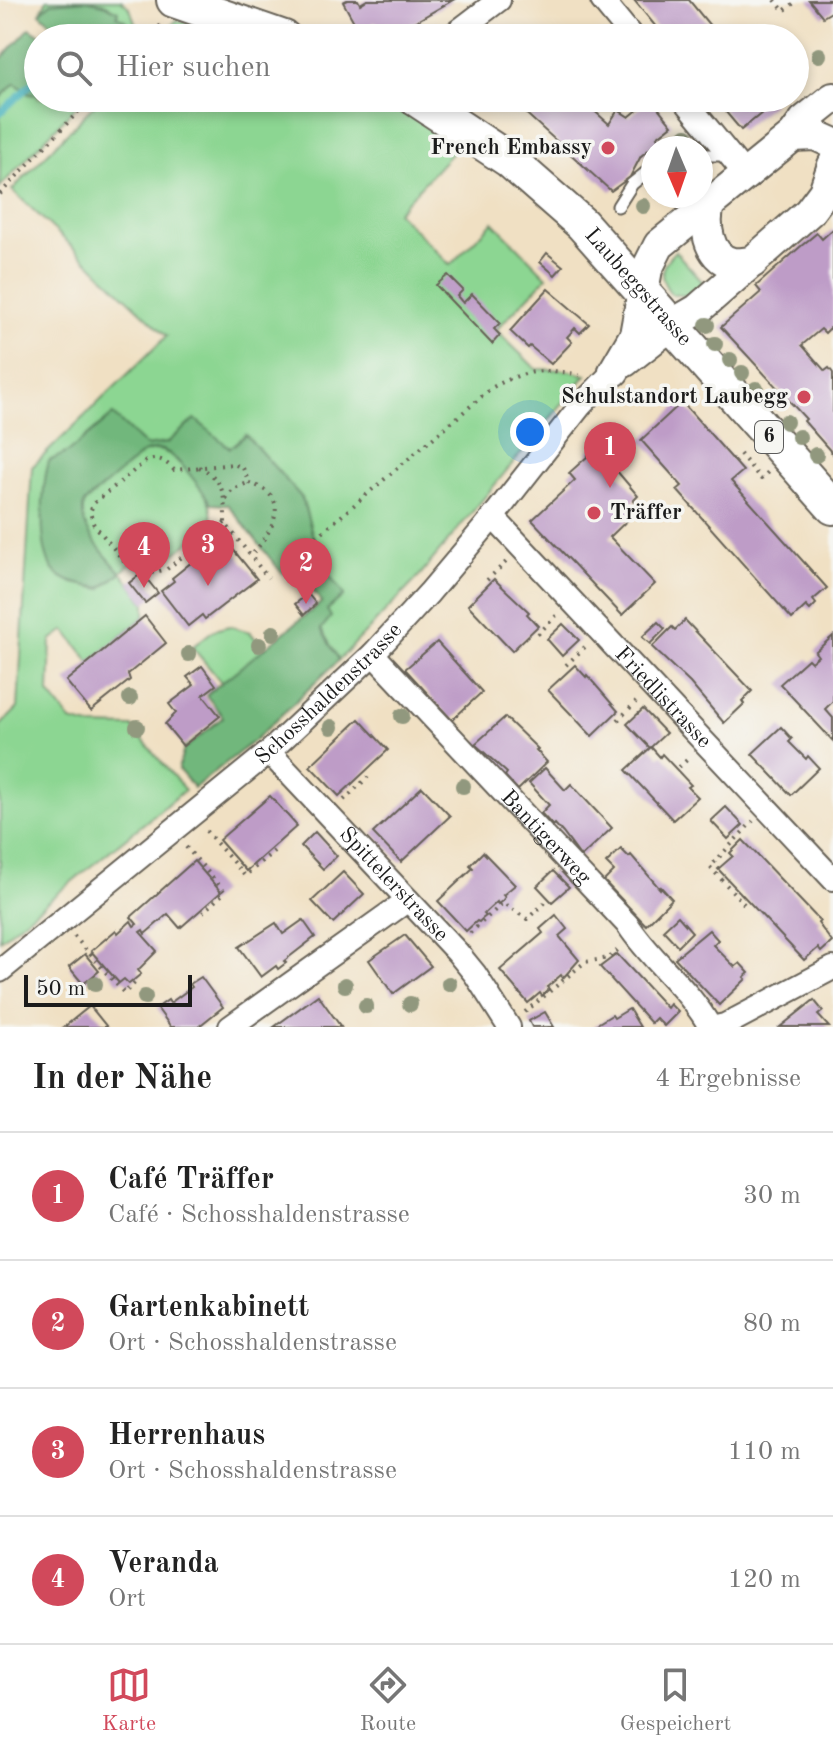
<!DOCTYPE html>
<html lang="de">
<meta charset="utf-8">
<style>
:root{--surface:#fff;--page:#f6f6f6;--text:#222;--muted:#767676;--line:#e0e0e0;--accent:#d1495b}
body{margin:0;font-family:"Old Standard TT",serif;background:var(--page);color:var(--text)}
.compass{position:absolute;left:641px;top:136px;width:72px;height:72px;border-radius:50%;background:var(--surface);box-shadow:0 4px 12px #0003;rotate:178deg}
.scale{position:absolute;left:24px;bottom:20px;width:168px;box-sizing:border-box;padding-left:8px;border:4px solid #1c1c1c;border-top:0;font-size:22px;line-height:28px;white-space:nowrap;color:#1c1c1c;-webkit-text-stroke:6px #f6f6f2;paint-order:stroke}
.you{position:absolute;left:530px;top:432px;width:28px;height:28px;margin:-20px;border:6px solid #fff;border-radius:50%;background:#1a73e8;box-shadow:0 0 0 12px #1a73e833}
.badge{display:grid;place-items:center;width:52px;height:52px;border-radius:50%;background:var(--accent);color:#fff;font-size:26px;font-weight:700}
.pin{position:absolute;translate:-50% -66px;filter:drop-shadow(0 2px 4px #0008)}
.pin::after{content:'';position:absolute;top:42px;width:28px;height:24px;background:inherit;clip-path:polygon(0 0,100% 0,50% 100%)}
.list{margin:0;padding:0;list-style:none}
h2{display:flex;justify-content:space-between;align-items:center;height:104px;margin:0;padding:0 32px;font-size:34px}
h2 small{font-size:26px;font-weight:400;color:var(--muted)}
.list li{display:grid;grid-template-columns:52px 1fr auto;gap:24px;align-items:center;box-sizing:border-box;height:128px;padding:0 32px;border-top:2px solid var(--line)}
.list b{display:block;font-size:30px;white-space:nowrap}
.list p{margin:0;font-size:26px;white-space:nowrap;color:var(--muted)}
.list em{font-size:26px;font-style:normal;color:var(--muted)}
.icon{flex:none;width:44px;height:44px;fill:none;stroke:currentColor;stroke-width:2;stroke-linecap:round;stroke-linejoin:round}
.map{position:relative;flex:none;width:833px;height:1027px;overflow:hidden}
.search{position:absolute;background:var(--surface);box-shadow:0 4px 12px #0003;left:24px;right:24px;top:24px;height:88px;display:flex;align-items:center;gap:20px;box-sizing:border-box;padding:0 28px;border-radius:44px;color:var(--muted);font-size:30px}
.sheet{height:616px;background:var(--surface)}
nav{display:flex;justify-content:space-around;align-items:center;box-sizing:border-box;height:112px;border-top:2px solid var(--line);background:var(--surface);font-size:22px;color:var(--muted)}
nav a{display:grid;justify-items:center;gap:4px}
nav .on{color:var(--accent)}
.map>svg:first-child{display:block}
.green{fill:#8cd692;stroke:#547957;stroke-width:2}
.forest{fill:#71b77c;stroke:#466a4c;stroke-width:2}
.lines{fill:none;stroke-linecap:round;stroke-linejoin:round}
.stream{stroke:#42b1bb;stroke-width:7}
.building{fill:#be9cc7}
.lane-casing{stroke:#666156;stroke-width:15}
.street-casing{stroke:#666156;stroke-width:26}
.secondary-casing{stroke:#666156;stroke-width:34}
.primary-casing{stroke:#666156;stroke-width:38}
.path{stroke:#666156;stroke-width:4;stroke-dasharray:2 6;stroke-linecap:butt}
.lane{stroke:#fff;stroke-width:11}
.street{stroke:#fff;stroke-width:22}
.secondary{stroke:#fff;stroke-width:30}
.primary{stroke:#fff;stroke-width:34}
.tree{fill:#91987e}
.poi-dot{fill:#d1495b;stroke:#f6f6f2;stroke-width:3}
.labels{text-anchor:middle;dominant-baseline:central;stroke-width:7;stroke-linejoin:round;paint-order:stroke}
.shield{fill:#f6f6f2;stroke:#5d5d5c;stroke-width:2}
.shield-label{font-size:20px;font-weight:bold;fill:#1c1c1c}
.poi-label{font-size:22px;font-weight:bold;fill:#1c1c1c;stroke:#f6f6f2;text-anchor:end}
.street-label{font-size:22px;fill:#1c1c1c;stroke:#f6f6f2}
</style>
<div class="map">
<svg width="833" height="1027" viewBox="0 0 833 1027">
<rect width="100%" height="100%" fill="#f6f6f2"/>
<filter id="ink" filterUnits="userSpaceOnUse"><feTurbulence type="fractalNoise" baseFrequency=".0125" numOctaves="2"/><feDisplacementMap in="SourceGraphic" scale="16" xChannelSelector="R" yChannelSelector="G"/><feConvolveMatrix kernelMatrix="1 2 1 2 8 2 1 2 1" color-interpolation-filters="sRGB"/></filter>
<filter id="wash" filterUnits="userSpaceOnUse"><feTurbulence type="fractalNoise" baseFrequency=".006" numOctaves="4" result="noise"/><feDisplacementMap in="SourceGraphic" scale="32" xChannelSelector="R" yChannelSelector="G"/><feGaussianBlur stdDeviation="1.8" result="paint"/><feColorMatrix in="noise" values="0 0 0 0 0 0 0 0 0 0 0 0 0 0 0 0 0 1.4 0 .05"/><feComposite in="paint" operator="in"/></filter>
<g filter="url(#wash)">
<rect width="100%" height="100%" fill="#f0e0c3"/>
<g class="green">
<polygon points="47,0 121,0 130,8 135,23 145,30 138,38 126,38 123,33 126,25 51,3 40,13"/>
<polygon points="177,20 233,38 159,38"/>
<polygon points="15,83 29,94 38,95 38,98 84,98 0,187 0,98"/>
<path d="M101 98H380L420 119 459 145 397 212 450 265 493 222 547 277 496 330 536 369 566 370 586 375 415 581 339 660 321 629 327 610 344 595 321 564 302 498 245 435 230 449 195 419 167 443 146 446 112 415 68 453 50 461 54 571 73 583 101 589 120 573C105 553 67 521 89 496L143 453C154 449 161 449 172 456 188 472 219 499 210 525L157 568 146 571 131 564 121 572 145 603V616L90 662 65 630 51 640 49 693 71 721 90 726 132 727 185 790 0 940V726L18 708 32 467 167 336 12 190Z"/>
<path d="M675 251 707 287 689 296 671 294C658 277 659 267 675 251Z"/>
<polygon points="229,626 250,632 264,649 222,683 192,647 214,630"/>
</g>
<g class="forest">
<path d="M85 0 104 4 118 11 117 16 126 21 123 33 126 38H101L100 25C84 21 75 26 64 38H38V95L29 94 15 83 0 98V60L30 28 42 36 51 32 52 24 40 13 51 3Z"/>
<path d="M113 415 146 446 167 443 195 419 230 448 246 435 302 498 321 564 344 595 327 610 331 617 321 629 339 660 255 740 194 788 178 769 184 749 223 717 206 695 322 602 306 583 281 572 228 505 211 504C203 491 177 454 162 450 156 448 149 451 143 453L84 503C77 530 105 553 121 573L101 588C86 585 65 584 54 571 37 550 42 485 49 461L68 452Z"/>
</g>
<g class="lines">
<polyline class="stream" points="0,113 38,78"/>
</g>
<g id="blocks">
<g class="building">
<polygon points="347,0 358,0 360,4 367,0 453,0 387,38 379,38 374,29 378,26 376,22 359,31 343,2"/>
<polygon points="634,0 689,0 720,38 665,38"/>
<polygon points="809,0 833,0 833,11 823,17"/>
<polygon points="527,98 580,98 609,124 618,110 629,117 651,99 672,125 657,137 660,141 641,156 630,177 611,191 519,107"/>
<polygon points="714,98 768,98 773,104 741,130"/>
<polygon points="833,229 833,332 830,328 825,333 821,329 802,345 825,371 829,368 833,373 833,454 804,421 806,419 721,327 761,292 756,286 800,247 817,233 822,239"/>
<polygon points="547,253 563,266 555,275 540,262"/>
<polygon points="448,275 463,290 457,296 463,303 472,294 500,323 494,329 500,335 492,344 436,285"/>
<polygon points="548,289 589,324 580,333 575,328 567,337 572,342 551,364 530,346 528,348 510,331"/>
<polygon points="682,402 743,471 731,481 827,588 813,600 816,604 810,610 806,606 792,619 677,490 682,486 641,440"/>
<polygon points="593,449 611,464 638,496 633,501 640,508 610,537 655,584 622,615 532,520 575,480 569,473 588,456 589,450"/>
<polygon points="223,537 257,579 205,619 202,615 188,626 161,591 174,581 172,578"/>
<polygon points="142,573 158,593 145,603 129,583"/>
<polygon points="494,579 529,612 527,614 538,626 512,651 468,605"/>
<polygon points="308,594 316,604 304,615 295,604"/>
<polygon points="145,616 166,643 128,674 130,680 91,711 66,681"/>
<polygon points="685,620 752,691 742,701 744,704 724,723 690,683 652,647 672,627 675,630"/>
<polygon points="658,622 665,629 650,644 642,637"/>
<polygon points="563,624 579,640 562,656 547,639"/>
<polygon points="833,636 833,701 825,709 833,718 833,741 780,684 808,659 811,662 818,656 815,652"/>
<polygon points="437,642 482,692 452,720 405,669"/>
<polygon points="575,665 586,677 587,675 618,711 592,736 548,690"/>
<polygon points="202,666 216,685 203,695 220,716 183,746 165,724 176,713 169,704 194,685 187,677"/>
<polygon points="643,709 666,733 651,747 660,757 662,754 691,785 688,787 698,797 673,820 626,770 650,748 627,724"/>
<polygon points="505,717 538,749 536,750 547,762 518,790 505,776 507,773 475,744"/>
<polygon points="359,719 388,750 339,796 310,766"/>
<polygon points="781,727 792,739 789,742 806,759 808,756 819,768 791,795 752,754"/>
<polygon points="545,768 565,790 571,784 612,828 581,857 563,833 555,824 553,826 541,813 549,805 529,783"/>
<polygon points="422,787 450,816 401,862 373,833"/>
<polygon points="270,796 297,826 246,871 219,840"/>
<polygon points="726,807 743,825 728,839 711,821"/>
<polygon points="315,832 337,856 323,869 301,846"/>
<polygon points="743,840 820,921 818,923 832,942 821,952 818,948 804,960 718,869 733,856 730,853"/>
<polygon points="621,849 629,857 631,855 660,889 661,887 672,899 646,925 604,881 614,871 606,863"/>
<polygon points="483,852 515,885 503,895 505,897 502,901 498,904 497,902 484,914 486,916 482,919 479,922 477,921 466,931 438,901 473,868 470,865"/>
<polygon points="194,861 221,892 180,928 168,914 145,934 143,930 140,932 157,951 138,970 141,974 129,984 124,979 119,983 91,951 116,930 118,933 131,921 134,926 137,924 131,917"/>
<polygon points="553,871 569,887 552,902 537,886"/>
<polygon points="343,872 364,894 333,923 312,901"/>
<polygon points="556,915 567,929 559,936 579,960 563,978 561,975 547,987 549,989 542,996 540,993 528,1003 500,970 543,933 540,929"/>
<polygon points="678,916 692,932 678,946 663,930"/>
<polygon points="303,920 315,937 284,961 286,963 278,969 276,966 261,977 239,947 276,923 283,934"/>
<polygon points="709,930 718,940 713,945 735,967 740,963 749,973 744,977 746,979 719,1005 675,958"/>
<polygon points="405,935 431,966 393,994 369,960"/>
<polygon points="85,954 99,971 83,984 69,967"/>
<polygon points="617,954 667,1008 670,1004 678,1012 664,1026 656,1018 651,1023 600,967"/>
<polygon points="201,977 223,1007 198,1027 171,1027 157,1008 168,1000 170,1003 192,987 190,984"/>
<polygon points="318,995 341,1027 274,1027"/>
<polygon points="814,1000 823,1011 818,1015 829,1027 780,1027"/>
<polygon points="90,1006 107,1027 64,1027"/>
<polygon points="629,1009 640,1027 592,1027 612,1015 614,1018"/>
<polygon points="545,1012 554,1027 532,1027 529,1021"/>
</g>
</g>
</g>
<g filter="url(#ink)">
<use href="#blocks" fill-opacity="0" stroke="#666156" stroke-width="2"/>
<g class="lines">
<defs>
<g id="lane">
<polyline points="701,155 728,155"/>
<polyline points="618,206 632,184 653,167"/>
</g>
<g id="street">
<polyline points="602,0 633,38"/>
<polyline points="449,38 499,0"/>
<polyline points="683,98 745,174"/>
<path id="s1" d="M493 517 833 879"/>
<path id="s2" d="M373 654 628 925C652 962 689 988 710 1027"/>
<path id="s3" d="M269 752 457 952 475 974 509 1027"/>
<path id="s4" d="M0 971 269 752 373 654 429 593 493 517 581 405 614 371"/>
<polyline points="230,1027 408,900"/>
<polyline points="716,1027 725,1025 833,968"/>
</g>
<g id="secondary">
<polyline points="793,136 815,135 833,143"/>
<path d="M710 202C703 222 707 259 733 263 740 264 747 262 753 262"/>
<polyline points="624,362 671,325 697,310 809,212 824,192 833,165"/>
<polyline points="614,371 635,335 647,269 659,245 793,136 804,121 833,98"/>
</g>
<g id="primary">
<polyline points="174,0 284,38"/>
<path id="s5" d="M415 98 509 160 582 224 833 507"/>
</g>
</defs>
<use href="#lane" class="lane-casing"/>
<use href="#street" class="street-casing"/>
<use href="#secondary" class="secondary-casing"/>
<use href="#primary" class="primary-casing"/>
<g class="path">
<polyline points="775,0 784,11 798,0"/>
<polyline points="148,38 161,25"/>
<polyline points="0,194 91,98"/>
<polyline points="740,454 761,479 768,472"/>
<path d="M199 467C225 479 225 498 225 523L268 578"/>
<polyline points="226,499 232,489 248,483"/>
<path d="M225 523 167 569 151 573 127 565 93 523 90 512 94 503 146 461C159 456 165 461 174 470L234 464 243 468 249 483C295 497 272 531 251 556"/>
<path d="M280 568 493 387C523 371 545 367 579 375"/>
<polyline points="487,580 506,562"/>
<polyline points="538,634 558,614"/>
<polyline points="566,665 587,645"/>
<polyline points="618,720 636,702"/>
<polyline points="679,767 689,758"/>
<polyline points="344,800 368,777"/>
<polyline points="206,831 245,876 274,851"/>
<polyline points="186,847 225,892 203,912"/>
<polyline points="744,904 710,867 753,821"/>
<polyline points="470,933 503,903 527,919 547,901"/>
<polyline points="74,936 124,993 137,981"/>
<polyline points="525,1012 585,962 609,958 619,949"/>
</g>
<use href="#lane" class="lane"/>
<use href="#street" class="street"/>
<use href="#secondary" class="secondary"/>
<use href="#primary" class="primary"/>
</g>
<g class="tree">
<circle cx="819" cy="55" r="8"/>
<circle cx="686" cy="136" r="8"/>
<circle cx="643" cy="206" r="8"/>
<circle cx="707" cy="325" r="8"/>
<circle cx="715" cy="344" r="8"/>
<circle cx="730" cy="360" r="8"/>
<circle cx="742" cy="373" r="8"/>
<circle cx="756" cy="389" r="8"/>
<circle cx="786" cy="422" r="8"/>
<circle cx="799" cy="437" r="8"/>
<circle cx="816" cy="455" r="8"/>
<circle cx="273" cy="633" r="8"/>
<circle cx="259" cy="645" r="8"/>
<circle cx="189" cy="654" r="8"/>
<circle cx="130" cy="698" r="8"/>
<circle cx="402" cy="716" r="8"/>
<circle cx="137" cy="727" r="8"/>
<circle cx="331" cy="727" r="8"/>
<circle cx="463" cy="786" r="8"/>
<circle cx="95" cy="984" r="8"/>
<circle cx="449" cy="984" r="8"/>
<circle cx="345" cy="985" r="8"/>
<circle cx="145" cy="997" r="8"/>
<circle cx="410" cy="1004" r="8"/>
<circle cx="366" cy="1006" r="8"/>
</g>
</g>
<g class="poi-dot">
<circle cx="608" cy="148" r="8"/>
<circle cx="804" cy="397" r="8"/>
<circle cx="594" cy="513" r="8"/>
</g>
<g class="labels">
<rect class="shield" x="755" y="421" width="28" height="32" rx="6"/>
<g class="shield-label">
<text x="769" y="437">6</text>
</g>
<g class="poi-label">
<text x="592" y="148">French Embassy</text>
<text x="788" y="397">Schulstandort Laubegg</text>
<text x="610" y="513" text-anchor="start">Träffer</text>
</g>
<g class="street-label">
<text stroke="none"><textPath href="#s5" startOffset="294">Laubeggstrasse</textPath></text>
<text stroke="none"><textPath href="#s4" startOffset="430">Schosshaldenstrasse</textPath></text>
<text stroke="none"><textPath href="#s1" startOffset="248">Friedlistrasse</textPath></text>
<text stroke="none"><textPath href="#s2" startOffset="252">Bantigerweg</textPath></text>
<text stroke="none"><textPath href="#s3" startOffset="182">Spittelerstrasse</textPath></text>
</g>
</g>
</svg>
<svg class="compass" viewBox="-18 -18 36 36"><path d="M0-13l5 13h-10z" fill="#e53935"/><path d="M0 13l5-13h-10z" fill="#767676"/></svg>
<div class="scale">50 m</div>
<div class="you"></div>
<div class="pin badge" style="left:610px;top:488px">1</div>
<div class="pin badge" style="left:306px;top:604px">2</div>
<div class="pin badge" style="left:208px;top:586px">3</div>
<div class="pin badge" style="left:144px;top:588px">4</div>
<div class="search"><svg class="icon" aria-label="search" viewBox="0 0 24 24"><circle cx="10" cy="10" r="6"/><path d="M15 15l6 6"/></svg>Hier suchen</div>
</div>
<section class="sheet">
<h2>In der Nähe<small>4 Ergebnisse</small></h2>
<ul class="list">
<li><span class="badge">1</span><div><b>Café Träffer</b><p>Café · Schosshaldenstrasse</p></div><em>30 m</em></li>
<li><span class="badge">2</span><div><b>Gartenkabinett</b><p>Ort · Schosshaldenstrasse</p></div><em>80 m</em></li>
<li><span class="badge">3</span><div><b>Herrenhaus</b><p>Ort · Schosshaldenstrasse</p></div><em>110 m</em></li>
<li><span class="badge">4</span><div><b>Veranda</b><p>Ort</p></div><em>120 m</em></li>
</ul>
</section>
<nav>
<a class="on"><svg class="icon" aria-label="map" viewBox="0 0 24 24"><path d="M3 6l6-2 6 2 6-2v14l-6 2-6-2-6 2zM9 4v14M15 6v14"/></svg>Karte</a>
<a><svg class="icon" aria-label="directions" viewBox="0 0 24 24"><path d="M12 3l9 9-9 9-9-9zM9 14v-3h6M13 9l2 2-2 2"/></svg>Route</a>
<a><svg class="icon" aria-label="saved" viewBox="0 0 24 24"><path d="M7 4h10v16l-5-4-5 4z"/></svg>Gespeichert</a>
</nav>
